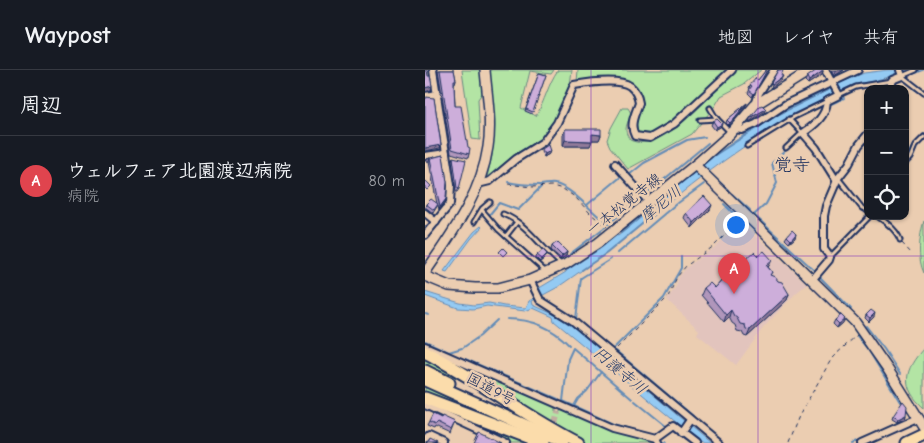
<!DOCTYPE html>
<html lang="ja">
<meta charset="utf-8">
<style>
:root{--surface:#171b24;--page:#242831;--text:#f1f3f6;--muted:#9ea1a6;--line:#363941;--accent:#d1495b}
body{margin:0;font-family:"Comic Neue","Klee One",sans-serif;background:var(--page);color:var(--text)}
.controls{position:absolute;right:15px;top:15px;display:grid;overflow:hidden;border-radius:10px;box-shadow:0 1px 4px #0004}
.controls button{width:45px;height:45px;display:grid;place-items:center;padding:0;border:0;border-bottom:1px solid var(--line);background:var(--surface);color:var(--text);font:25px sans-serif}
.you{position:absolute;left:310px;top:154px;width:18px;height:18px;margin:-12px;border:4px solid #fff;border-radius:50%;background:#1a73e8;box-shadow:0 0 0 8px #1a73e833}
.badge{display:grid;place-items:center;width:32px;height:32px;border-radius:50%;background:var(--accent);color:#fff;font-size:16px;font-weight:700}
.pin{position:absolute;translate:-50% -41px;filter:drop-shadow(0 1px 2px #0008)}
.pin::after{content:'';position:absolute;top:26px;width:18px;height:15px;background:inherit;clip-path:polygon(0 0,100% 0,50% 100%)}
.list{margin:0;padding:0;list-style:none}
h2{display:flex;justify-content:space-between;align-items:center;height:65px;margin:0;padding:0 20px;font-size:21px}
h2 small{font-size:16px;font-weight:400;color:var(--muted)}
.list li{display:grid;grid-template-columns:32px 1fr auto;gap:15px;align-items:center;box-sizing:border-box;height:90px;padding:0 20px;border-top:1px solid var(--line)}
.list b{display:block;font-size:19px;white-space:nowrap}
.list p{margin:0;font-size:16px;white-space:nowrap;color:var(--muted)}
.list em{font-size:16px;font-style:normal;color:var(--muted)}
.icon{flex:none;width:28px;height:28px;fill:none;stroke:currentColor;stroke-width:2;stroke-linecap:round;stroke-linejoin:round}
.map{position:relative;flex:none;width:499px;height:373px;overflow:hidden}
header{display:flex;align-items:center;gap:30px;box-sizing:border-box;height:70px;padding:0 25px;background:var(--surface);border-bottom:1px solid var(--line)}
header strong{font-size:24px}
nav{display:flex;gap:28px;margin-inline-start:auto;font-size:18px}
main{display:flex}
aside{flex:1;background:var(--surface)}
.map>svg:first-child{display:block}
.built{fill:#e2c4bd}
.green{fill:#b3e4a4;stroke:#678a81}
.water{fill:#94caf3;stroke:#648cb7}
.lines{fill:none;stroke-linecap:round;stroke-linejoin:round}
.stream{stroke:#648cb7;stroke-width:2}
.minor-tunnel{stroke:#c1ada0;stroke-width:6;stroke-dasharray:6 3;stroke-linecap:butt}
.service-casing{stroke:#1b2f5e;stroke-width:7}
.minor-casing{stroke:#1b2f5e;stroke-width:10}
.tertiary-casing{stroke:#1b2f5e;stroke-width:12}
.secondary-casing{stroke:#1b2f5e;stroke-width:12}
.trunk-casing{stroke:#1b2f5e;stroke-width:15}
.path{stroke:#1b2f5e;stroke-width:1;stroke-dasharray:4 4;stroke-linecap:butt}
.service{stroke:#ebcdb1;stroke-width:3}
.minor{stroke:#ebcdb1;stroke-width:6}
.tertiary{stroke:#ebcdb1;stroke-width:9}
.secondary{stroke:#ebcdb1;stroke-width:9}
.trunk{stroke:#fbdcab;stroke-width:11}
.wall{fill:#b096bb;stroke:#1b2f5e}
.shaded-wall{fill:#907a99;stroke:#1b2f5e}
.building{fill:#cdaeda;stroke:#1b2f5e}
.grid{fill:none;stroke:#7b2cbf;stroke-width:1;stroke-opacity:0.55}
.labels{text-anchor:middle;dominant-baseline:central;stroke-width:5;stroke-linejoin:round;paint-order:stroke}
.street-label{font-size:15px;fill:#1b2f5e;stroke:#ebcdb1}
.water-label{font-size:16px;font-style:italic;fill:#273e6d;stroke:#ebcdb1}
.quarter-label{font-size:18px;fill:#1b2f5e;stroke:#ebcdb1}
</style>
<header>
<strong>Waypost</strong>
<nav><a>地図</a><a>レイヤ</a><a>共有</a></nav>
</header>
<main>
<aside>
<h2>周辺<small></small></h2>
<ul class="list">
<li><span class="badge" style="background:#e0444e">A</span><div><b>ウェルフェア北園渡辺病院</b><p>病院</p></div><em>80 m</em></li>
</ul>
</aside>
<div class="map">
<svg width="499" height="373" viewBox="0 0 499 373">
<rect width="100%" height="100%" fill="#ebcdb1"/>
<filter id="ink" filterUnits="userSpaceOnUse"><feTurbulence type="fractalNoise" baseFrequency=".02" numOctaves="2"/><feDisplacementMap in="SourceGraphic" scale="10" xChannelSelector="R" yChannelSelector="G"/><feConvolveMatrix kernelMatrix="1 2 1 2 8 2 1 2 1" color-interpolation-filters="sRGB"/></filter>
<g filter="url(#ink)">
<polygon class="built" points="316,152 382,214 371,223 339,257 311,295 272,264 274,260 242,230 251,216 254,207 262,197 290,177"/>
<g class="green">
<polygon points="37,0 56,0 58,22 53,29 55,70 47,69"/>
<path d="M65 0H129L126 4 105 1 96 38 111 46C120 31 123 14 133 0H147L145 15 132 47 122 61 112 71 92 83 62 107 67 86 69 63Z"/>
<path d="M153 0H302C282 19 243 65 215 65L210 56C211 48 216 41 217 33 217 30 216 25 214 22 204 3 176 10 157 10L152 12Z"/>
<path d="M312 0H336L319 14 296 26 290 36 267 64 203 99 185 77 182 70 186 58 197 38H203L206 43C203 55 197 58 205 70 239 86 289 19 312 0Z"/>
<path d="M499 151V203C492 189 494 166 499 151Z"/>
<path d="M499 278V338C475 317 479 300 499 278Z"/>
<polygon points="0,284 114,356 95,347 38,311 0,294"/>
<polygon points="11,284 47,298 130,337 130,341 134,343 137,339 196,363 229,373 162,373 143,364"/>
<polygon points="0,314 100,361 0,325"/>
<polygon points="0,334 112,373 86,373"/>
</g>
<g class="water">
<path d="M463 0H484C473 5 462 7 452 10 443 13 434 12 426 16 357 48 302 86 244 133L243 132 183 182 133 217 107 231 108 235 126 243 144 253 285 373H276L129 251 128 247 108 238 100 241 62 236 48 239 33 238 0 226V222L35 233 49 235 64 233 79 236 101 238 104 231 111 227V220L141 202V201L175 179 191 165 193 166 240 128 239 127 264 106 267 105C307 67 359 41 408 18L410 15 439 3Z"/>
<polygon points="56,156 57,157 46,169 22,202 19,201 49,162"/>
</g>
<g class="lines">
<g class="stream">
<polyline points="484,1 486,0"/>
<polyline points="488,4 498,0"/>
<polyline points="489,19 499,25"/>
<polyline points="404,35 419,28"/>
<polyline points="377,65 347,93 352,113 341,134 329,145 391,202"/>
<polyline points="290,85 352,45 408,17"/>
<polyline points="480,90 487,77 499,64"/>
<polyline points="204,105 219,93 262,70 280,67"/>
<polyline points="287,105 303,120"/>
<path d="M83 112C94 115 104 115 115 115 120 115 125 113 130 114 147 117 168 144 183 154L217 127"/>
<polyline points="236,112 283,73"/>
<polyline points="220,124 234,113"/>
<polyline points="307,124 325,140"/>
<polyline points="253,133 279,114"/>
<polyline points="299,134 311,146"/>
<polyline points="162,135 198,105"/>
<polyline points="65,144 74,133 93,140 116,117"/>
<polyline points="0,158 5,153"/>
<polyline points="196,163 240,127"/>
<polyline points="193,183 251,134"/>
<polyline points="145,184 180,157"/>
<polyline points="406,184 438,151"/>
<polyline points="157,200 182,183 245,131"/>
<polyline points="394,206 426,239"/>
<polyline points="0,244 4,245"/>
<path d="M82 249C106 249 127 257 144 275"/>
<polyline points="151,249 156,208 186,189"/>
<polyline points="441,256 459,279 475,304"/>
<polyline points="160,257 187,279"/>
<polyline points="432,266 444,281 475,332"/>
<polyline points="0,271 24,282 37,278"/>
<polyline points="39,277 55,266 72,250"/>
<polyline points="188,279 239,228 256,198 256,187"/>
<polyline points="191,281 268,346"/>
<polyline points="40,289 133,329"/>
<polyline points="207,329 148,278 143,289 138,331 188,354 222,364"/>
<polyline points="210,331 242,357"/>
<polyline points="149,336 153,329 162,321 176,302"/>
<polyline points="247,360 260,370"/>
<polyline points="236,373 239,373"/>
<polyline points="428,373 445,366"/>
</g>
<polyline class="minor-tunnel" points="128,362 133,342"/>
<defs>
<g id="service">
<polyline points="491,0 477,6 499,23"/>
<polyline points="414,25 431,17 466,11"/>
<polyline points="285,38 291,48 305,62"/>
<polyline points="364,49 377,63"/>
<polyline points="275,50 292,49"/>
<polyline points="322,76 369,47 402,31"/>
<polyline points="361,78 376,64"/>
<polyline points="480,93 485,88 490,76 499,67"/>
<polyline points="413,108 437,138 443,141"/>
<polyline points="57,140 74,160 121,202"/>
<path d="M78 144C103 154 116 178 136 194"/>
<path d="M452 146C461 152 472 160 475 170"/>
<polyline points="49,152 57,139 65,132"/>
<polyline points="81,166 92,152"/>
<polyline points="405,187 445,146"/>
</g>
<g id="minor">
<path d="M400 0 414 25 402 31C401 46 390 55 378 63L391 78 411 110"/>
<polyline points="464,19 467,10 477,6 475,0"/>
<polyline points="0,26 13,24"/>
<polyline points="330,35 334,23 349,0"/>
<polyline points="309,59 317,60 331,54 361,34 433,0"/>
<polyline points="0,86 21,83"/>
<polyline points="190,94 224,132"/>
<path d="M53 114 65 111 91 89 118 72 132 53 149 15C161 13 194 8 205 16 210 20 213 27 214 33 210 44 204 55 210 66L225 68 249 54 307 0"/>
<polyline points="0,143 11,152"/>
<polyline points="0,165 25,134 26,115 8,0"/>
<polyline points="105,210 115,230 148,251 294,373"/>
<polyline points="387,210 404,190 405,187 399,179 399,146 401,136 413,108 424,94 434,75 443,64"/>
<polyline points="0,276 187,358 230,369 232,373"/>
<polyline points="0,335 81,373"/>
<polyline points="256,363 265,350"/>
<polyline points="230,369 248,356 270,373"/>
<polyline points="0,370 4,366 19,373"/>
<polyline points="437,373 493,348"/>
</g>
<polyline id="tertiary" points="270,95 430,252 462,298 499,357"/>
<g id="secondary">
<path d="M0 203C27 163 56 125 63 77 67 52 62 25 60 0"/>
<polyline points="0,206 24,216 50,218 73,218 105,210 141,194 173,173 270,95 304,65 330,35 386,0"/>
</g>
<g id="trunk">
<path d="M0 282C53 309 100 346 153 373"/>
<polyline points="0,301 24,313"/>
<polyline points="0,310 137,372"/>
<polyline points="0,328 118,373"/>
<polyline points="482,373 499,365"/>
</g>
</defs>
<use href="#service" class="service-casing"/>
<use href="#minor" class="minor-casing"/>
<use href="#tertiary" class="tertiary-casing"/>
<use href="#secondary" class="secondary-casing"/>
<use href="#trunk" class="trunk-casing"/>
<g class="path">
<polyline points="83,114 106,117 127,116 138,119 150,127 166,144 182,157"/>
<polyline points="477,173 486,183"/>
<polyline points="192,278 243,227 252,207 261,196 289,176 316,149"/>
<polyline points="363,373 374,346 407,288 432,265"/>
</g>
<use href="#service" class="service"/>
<use href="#minor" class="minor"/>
<use href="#tertiary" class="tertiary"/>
<use href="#secondary" class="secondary"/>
<use href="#trunk" class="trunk"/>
</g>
<g class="wall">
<polygon points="13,0 29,0 31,10 30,13 29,13 30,36 44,84 43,88 26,83"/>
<polygon points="341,0 342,0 327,27 323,23 325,19 324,18 325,15 333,10"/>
<polygon points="406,0 419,0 409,6"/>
<polygon points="398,1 397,5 383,14 380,11 382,7"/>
<polygon points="114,3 121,5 107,44 100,41"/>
<polygon points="322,33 320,37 304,56 301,53 302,50"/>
<polygon points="288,51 297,54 295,57 290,60 286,55"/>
<polygon points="140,59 176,65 174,70 167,70 165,76 138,76 138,65"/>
<polygon points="117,79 124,84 119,87 116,82"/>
<polygon points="18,85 20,132 14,140 13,135 8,143 0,137 1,134 12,134 4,92 1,92 2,89"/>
<polygon points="28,87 34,119 32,122 31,122 27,90"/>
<polygon points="285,140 267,158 259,148 261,143"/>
<polygon points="362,166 370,168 364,173 360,169"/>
<polygon points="127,176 142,182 141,186 136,189 126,180"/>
<polygon points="112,185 120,188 115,192 111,188"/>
<polygon points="313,196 344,196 343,197 347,202 345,205 353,211 364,224 362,230 322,267 319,266 317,262 312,261 310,255 307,253 304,247 299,252 276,225 279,218 290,218 300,207 302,200"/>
<polygon points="441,245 449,247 444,252 440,248"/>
<polygon points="410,250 418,253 412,258 408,254"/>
<polygon points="481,345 480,349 472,352 467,349 468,346"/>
<polygon points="16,348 30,352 25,364 10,357 9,359 2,356 4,352"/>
</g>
<g class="shaded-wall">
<polygon points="414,0 419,0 409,6 410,2"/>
<polygon points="398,1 397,5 383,14 384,11"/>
<polygon points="358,6 356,10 346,18 347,14"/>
<polygon points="7,16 6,20 0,22 0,18"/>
<polygon points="322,33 320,37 304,56 305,53"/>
<polygon points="341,39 339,42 324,52 325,48"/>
<polygon points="297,54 295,57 290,60 292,57"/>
<polygon points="167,64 176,65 174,70 165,70"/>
<polygon points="140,70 167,71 165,76 138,76"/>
<polygon points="16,75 15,78 0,81 0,78"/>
<polygon points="125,81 124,84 119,87 120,84"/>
<polygon points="5,88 4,92 1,92 2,89"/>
<polygon points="21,129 20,132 14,140 15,137"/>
<polygon points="287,135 285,140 267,158 269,153"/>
<polygon points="371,164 370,168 364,173 366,170"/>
<polygon points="142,182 141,186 136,189 137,186"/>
<polygon points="122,184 120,188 115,192 117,189"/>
<polygon points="347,190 344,196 338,202 341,195"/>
<polygon points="364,224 362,230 322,267 325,260"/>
<polygon points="306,240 304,247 299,252 301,245"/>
<polygon points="450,243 449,247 444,252 445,248"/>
<polygon points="420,249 418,253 412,258 414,254"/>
<polygon points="481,345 480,349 472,352 473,349"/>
</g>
<g class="building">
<polygon points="0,0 2,0 3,6 5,6 7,16 0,18"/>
<polygon points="15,0 29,0 31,10 29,10 29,16 30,36 36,36 43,77 45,78 44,84 27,79"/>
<polygon points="341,0 342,0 329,24 324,20 327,16 325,15 331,8 333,10"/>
<polygon points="353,0 356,0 358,1 356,5 358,6 347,14 346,13"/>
<polygon points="392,0 398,0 398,1 384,11 382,7"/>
<polygon points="114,3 121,5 108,42 101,39"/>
<polygon points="471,14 475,17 474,19 469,19"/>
<polygon points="1,27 9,28 16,75 0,78 0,29 1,29"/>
<polygon points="322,33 305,53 302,50"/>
<polygon points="337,35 341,39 325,48 335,36"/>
<polygon points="292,49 297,54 292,57 288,51"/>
<polygon points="140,59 176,59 176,65 167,64 167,71 140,70"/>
<polygon points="123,75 125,81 120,84 117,79"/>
<polygon points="18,85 22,112 21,129 15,137 5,88 2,89"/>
<polygon points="28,87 41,90 34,119 32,118"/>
<polygon points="0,110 6,116 2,120 0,118"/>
<polygon points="279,126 287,135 269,153 261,143"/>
<polygon points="6,129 13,134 9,140 1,134"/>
<polygon points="367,160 371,164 366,170 362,166"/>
<polygon points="132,172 142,182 137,186 127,176"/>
<polygon points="78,178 82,182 78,186 74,182"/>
<polygon points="118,180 122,184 117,189 112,185"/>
<polygon points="339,181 347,190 341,195 347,202 345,205 350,207 353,211 357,212 364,224 325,260 321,259 320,255 315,254 312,248 309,246 306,240 301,245 279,218 285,213 290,218 304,203 302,200 310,193 313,196 329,182 333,186"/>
<polygon points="446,240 450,243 445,248 441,245"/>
<polygon points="416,245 420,249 414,254 410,250"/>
<polygon points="478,331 482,336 481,345 473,349 468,346"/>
<polygon points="8,344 16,348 17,346 30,352 26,360 12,353 10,355 4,352"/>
<polygon points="54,362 76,373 49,373"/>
<polygon points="5,369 13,373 3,373"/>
</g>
</g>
<path class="grid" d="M166 0V373M333 0V373M0 186H499"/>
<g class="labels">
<g class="street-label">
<text transform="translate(199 134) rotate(-38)">一本松覚寺線</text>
<text transform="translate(66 319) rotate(28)">国道9号</text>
</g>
<g class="water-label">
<text transform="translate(236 134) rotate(-39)">摩尼川</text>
<text transform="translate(195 301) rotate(40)">円護寺川</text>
</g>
<g class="quarter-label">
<text x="367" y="95">覚寺</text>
</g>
</g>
</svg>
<div class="controls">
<button>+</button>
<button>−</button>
<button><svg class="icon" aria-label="locate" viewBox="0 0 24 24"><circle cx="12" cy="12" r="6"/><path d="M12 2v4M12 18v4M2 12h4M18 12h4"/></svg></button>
</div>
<div class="you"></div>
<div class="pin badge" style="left:309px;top:224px;background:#e0444e">A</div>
</div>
</main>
